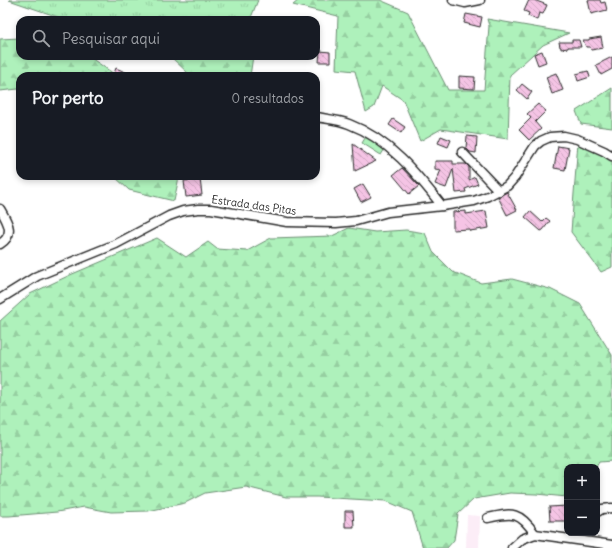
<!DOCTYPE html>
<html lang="pt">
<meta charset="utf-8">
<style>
:root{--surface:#171b24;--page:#20242c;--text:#f1f3f6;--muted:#9ea1a6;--line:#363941}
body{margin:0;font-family:Delius,sans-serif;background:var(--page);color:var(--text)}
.controls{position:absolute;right:12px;bottom:12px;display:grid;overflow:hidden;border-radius:8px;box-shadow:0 2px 6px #0003}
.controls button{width:36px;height:36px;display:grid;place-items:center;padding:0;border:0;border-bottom:1px solid var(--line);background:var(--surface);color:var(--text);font:20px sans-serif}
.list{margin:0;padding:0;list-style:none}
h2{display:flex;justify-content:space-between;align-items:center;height:52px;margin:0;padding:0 16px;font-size:17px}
h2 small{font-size:13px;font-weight:400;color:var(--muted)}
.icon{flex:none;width:22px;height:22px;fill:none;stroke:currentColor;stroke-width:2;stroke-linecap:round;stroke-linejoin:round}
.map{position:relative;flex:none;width:612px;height:548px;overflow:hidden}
.search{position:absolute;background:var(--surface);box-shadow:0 2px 6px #0003;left:16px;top:16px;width:304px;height:44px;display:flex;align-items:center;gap:10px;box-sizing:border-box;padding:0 14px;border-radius:12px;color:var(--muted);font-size:15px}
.panel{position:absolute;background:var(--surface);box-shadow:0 2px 6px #0003;left:16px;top:72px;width:304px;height:108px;border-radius:12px}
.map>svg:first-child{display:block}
.built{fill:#fcedf7}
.grass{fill:url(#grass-tufts);stroke:#6c8e73}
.forest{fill:url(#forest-firs);stroke:#6c8e73}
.pitch{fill:#aef1bb;stroke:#6c8e73}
.building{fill:url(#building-back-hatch);stroke:#2b2b2b}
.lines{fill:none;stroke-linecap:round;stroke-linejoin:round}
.minor-casing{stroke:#2b2b2b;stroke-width:11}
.minor{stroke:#fff;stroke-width:8}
.labels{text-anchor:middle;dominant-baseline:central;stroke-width:4;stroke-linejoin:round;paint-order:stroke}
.street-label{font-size:11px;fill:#2b2b2b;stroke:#fff}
</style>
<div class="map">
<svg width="612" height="548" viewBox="0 0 612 548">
<defs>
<pattern id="grass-tufts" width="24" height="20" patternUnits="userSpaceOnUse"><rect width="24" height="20" fill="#aef1bb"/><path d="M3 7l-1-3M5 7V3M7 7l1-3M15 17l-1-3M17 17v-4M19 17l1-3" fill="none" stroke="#96cfa1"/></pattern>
<pattern id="forest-firs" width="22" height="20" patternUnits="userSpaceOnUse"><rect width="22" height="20" fill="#aef1bb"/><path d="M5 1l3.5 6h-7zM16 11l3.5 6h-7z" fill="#96cfa1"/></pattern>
<pattern id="building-back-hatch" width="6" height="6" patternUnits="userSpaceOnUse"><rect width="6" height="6" fill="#f5c4e5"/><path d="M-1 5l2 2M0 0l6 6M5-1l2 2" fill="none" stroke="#d2a9c5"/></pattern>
</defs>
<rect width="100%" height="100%" fill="#fff"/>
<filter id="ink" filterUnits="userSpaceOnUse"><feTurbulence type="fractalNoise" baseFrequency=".025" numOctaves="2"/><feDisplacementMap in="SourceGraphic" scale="8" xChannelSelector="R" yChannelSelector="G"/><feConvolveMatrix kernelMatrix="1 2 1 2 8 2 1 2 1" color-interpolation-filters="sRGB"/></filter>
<g filter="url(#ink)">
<polygon class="built" points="467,515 480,516 479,548 466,548"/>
<polygon class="grass" points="9,0 258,0 250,20 67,20"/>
<g class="forest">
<polygon points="299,0 380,0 408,12 448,90 484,90 489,26 487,19 569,33 543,45 510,75 508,139 441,129 420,141 403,100 382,86 374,107 366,112 355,71 336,69 338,16 293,5"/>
<polygon points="20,38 20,56 88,56 117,76 20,76 20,91 18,89 0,91 0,39"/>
<polygon points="170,56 253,56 250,76 191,76"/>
<polygon points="612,88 612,128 581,124 576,111"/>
<polygon points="578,142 612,160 612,267 601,272 571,232"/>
<polygon points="114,176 181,176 179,177 174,201 129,190"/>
<polygon points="349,228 375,232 406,230 425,233 433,252 453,272 481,283 512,279 550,289 580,304 612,355 612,461 599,462 596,467 567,467 567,497 536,494 510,493 474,499 458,514 454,540 447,548 423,548 412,512 386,501 317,497 286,497 246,487 205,493 185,503 148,511 111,512 84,507 57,512 9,516 0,516 0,321 30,294 70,275 157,238 186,257 208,242 217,249 247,251 271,238 332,236"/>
</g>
<polygon class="pitch" points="367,135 386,147 381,155 362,143"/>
<g class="building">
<polygon points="529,0 534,0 547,5 543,14 539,13 537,20 528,16 529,13 524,11"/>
<polygon points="588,0 600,0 601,3 605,2 607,10 591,14"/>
<polygon points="466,14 482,17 480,27 464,23"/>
<polygon points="601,37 603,48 591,50 590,47 586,47 583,40 589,40 589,39"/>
<polygon points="572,40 579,40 581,47 568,47 568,48 561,49 561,47 560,47 559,42 572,42"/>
<polygon points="320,51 330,52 330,62 319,62"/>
<polygon points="542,51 546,62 538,65 534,54"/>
<polygon points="612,57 612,69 601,75 596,65"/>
<polygon points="116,68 134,76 113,76"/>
<polygon points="588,71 590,77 578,81 576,74"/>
<polygon points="556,73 563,90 552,94 546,77"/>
<polygon points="459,76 475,77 474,89 459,88"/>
<polygon points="522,84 532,92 527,99 517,90"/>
<polygon points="538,104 546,111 535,122 541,129 529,140 519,130 531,118 527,114"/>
<polygon points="393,119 405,127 401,133 389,125"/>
<polygon points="441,136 451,140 448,147 438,143"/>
<polygon points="467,136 477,137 476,153 470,152 466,148"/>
<polygon points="353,144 376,161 355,171"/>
<polygon points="558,146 569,148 565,170 554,168"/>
<polygon points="435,161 453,161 453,164 466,164 469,167 469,180 475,177 478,184 465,189 466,192 456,193 453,169 446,188 435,184 441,170 435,169"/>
<polygon points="402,168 419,186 409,194 393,175"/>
<polygon points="200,179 202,195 186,197 184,181"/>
<polygon points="363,184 371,197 361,202 354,189"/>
<polygon points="507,192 517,210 507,215 498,197"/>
<polygon points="466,211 466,214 486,211 489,228 470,231 469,229 453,230 453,212"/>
<polygon points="530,211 542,222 546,218 550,221 543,230 541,231 525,217"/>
<polygon points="567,506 567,521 550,521 549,507"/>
<polygon points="345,511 353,511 354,527 345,527"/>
</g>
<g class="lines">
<defs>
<g id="minor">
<polyline points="453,0 465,3 480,0"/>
<path d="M316 117C327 119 339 120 349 124 389 139 417 174 442 206"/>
<polyline points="462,152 499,191"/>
<path d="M0 209C7 221 16 234 0 244"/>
<polyline points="0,299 37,276 116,244 169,216 183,211 198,209 211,209 287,222 336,223 356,221 388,212 442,206 474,201 488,196 507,186 515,177 535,146 541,141 550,137 564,136 577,139 604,151 612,156"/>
<polyline points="597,512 602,509 612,508"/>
<path d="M488 518C513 512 520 512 535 534"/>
<polyline points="512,548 522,539 535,534 612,545"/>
</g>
</defs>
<use href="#minor" class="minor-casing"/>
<use href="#minor" class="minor"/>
</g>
</g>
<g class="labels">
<g class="street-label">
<text transform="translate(254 205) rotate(8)">Estrada das Pitas</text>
</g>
</g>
</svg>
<div class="controls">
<button>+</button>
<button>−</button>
</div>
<div class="search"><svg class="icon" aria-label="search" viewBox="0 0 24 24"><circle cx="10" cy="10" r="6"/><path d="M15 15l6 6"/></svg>Pesquisar aqui</div>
<section class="panel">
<h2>Por perto<small>0 resultados</small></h2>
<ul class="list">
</ul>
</section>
</div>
